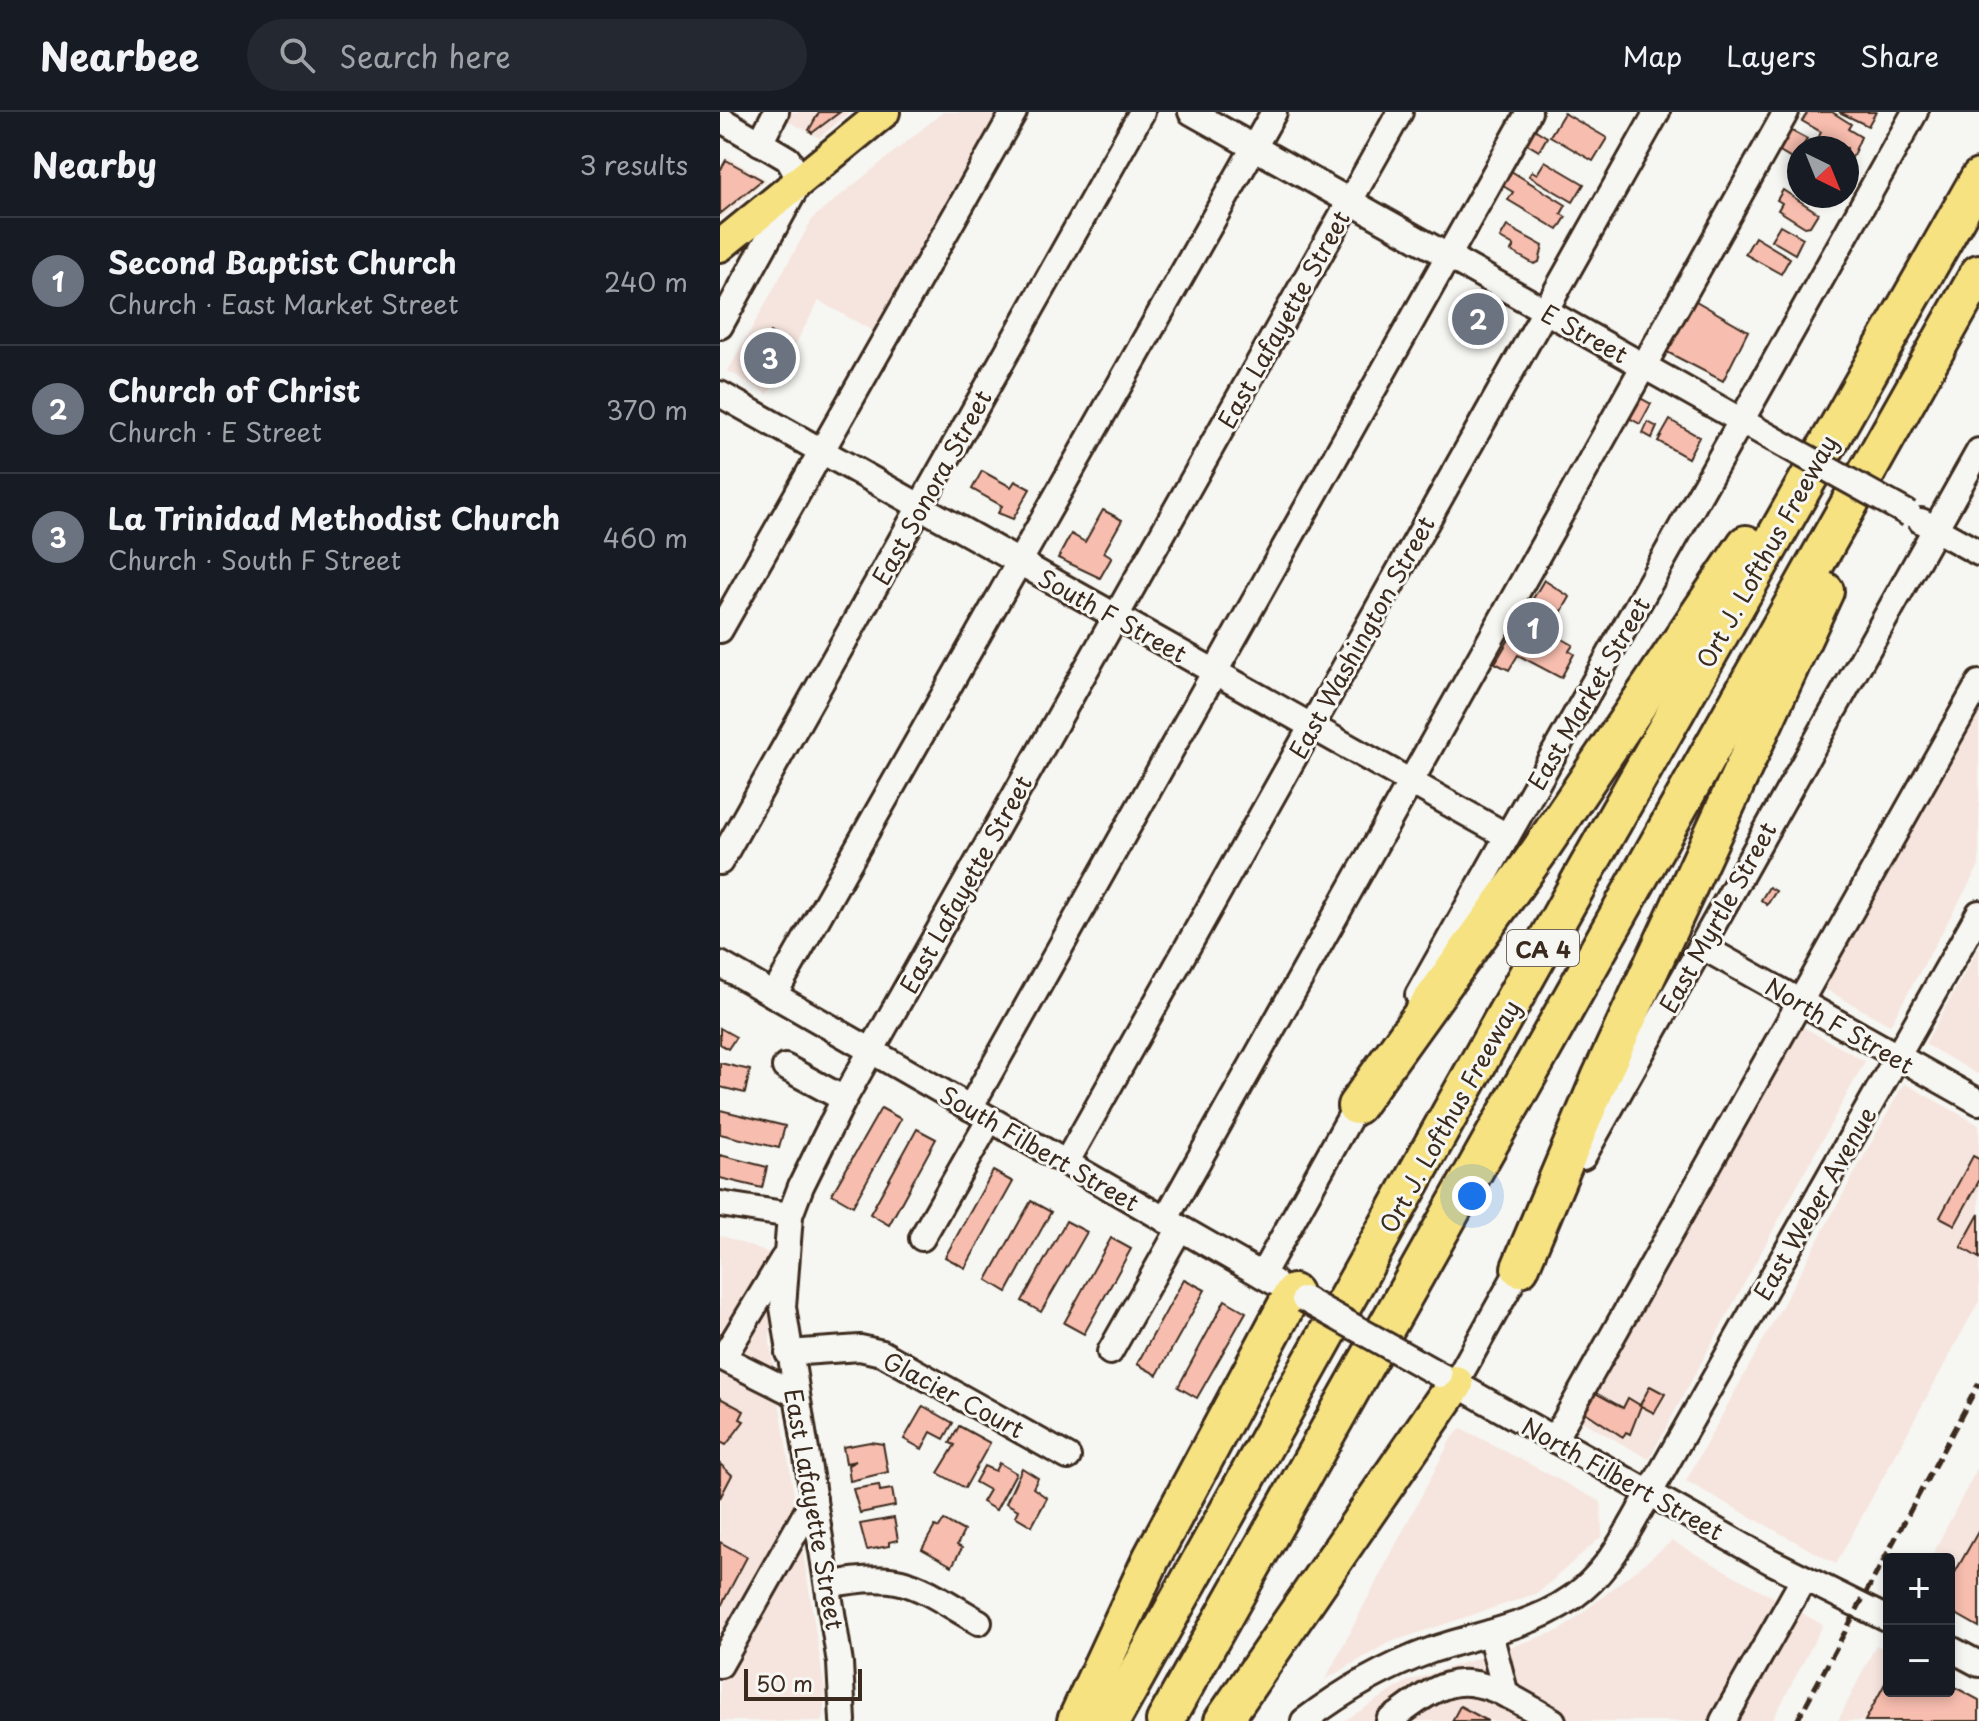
<!DOCTYPE html>
<meta charset="utf-8">
<style>
:root{--surface:#171b24;--page:#242831;--text:#f1f3f6;--muted:#9ea1a6;--line:#363941;--accent:#1f6fb2}
body{margin:0;font-family:"Playpen Sans",sans-serif;background:var(--page);color:var(--text)}
.controls{position:absolute;right:24px;bottom:24px;display:grid;overflow:hidden;border-radius:8px;box-shadow:0 4px 12px #0003}
.controls button{width:72px;height:72px;display:grid;place-items:center;padding:0;border:0;border-bottom:2px solid var(--line);background:var(--surface);color:var(--text);font:40px sans-serif}
.compass{position:absolute;left:1067px;top:24px;width:72px;height:72px;border-radius:50%;background:var(--surface);box-shadow:0 4px 12px #0003;rotate:137deg}
.scale{position:absolute;left:24px;bottom:20px;width:118px;box-sizing:border-box;padding-left:8px;border:4px solid #3b2a1e;border-top:0;font-size:22px;line-height:28px;white-space:nowrap;color:#3b2a1e;-webkit-text-stroke:6px #f6f6f2;paint-order:stroke}
.you{position:absolute;left:752px;top:1084px;width:28px;height:28px;margin:-20px;border:6px solid #fff;border-radius:50%;background:#1a73e8;box-shadow:0 0 0 12px #1a73e833}
.badge{display:grid;place-items:center;width:52px;height:52px;border-radius:50%;background:var(--accent);color:#fff;font-size:26px;font-weight:700}
.pin{position:absolute;translate:-50% -50%;border:4px solid #fff;box-shadow:0 2px 8px #0006}
.list{margin:0;padding:0;list-style:none}
h2{display:flex;justify-content:space-between;align-items:center;height:104px;margin:0;padding:0 32px;font-size:34px}
h2 small{font-size:26px;font-weight:400;color:var(--muted)}
.list li{display:grid;grid-template-columns:52px 1fr auto;gap:24px;align-items:center;box-sizing:border-box;height:128px;padding:0 32px;border-top:2px solid var(--line)}
.list b{display:block;font-size:30px;white-space:nowrap}
.list p{margin:0;font-size:26px;white-space:nowrap;color:var(--muted)}
.list em{font-size:26px;font-style:normal;color:var(--muted)}
.icon{flex:none;width:44px;height:44px;fill:none;stroke:currentColor;stroke-width:2;stroke-linecap:round;stroke-linejoin:round}
.map{position:relative;flex:none;width:1259px;height:1609px;overflow:hidden}
header{display:flex;align-items:center;gap:48px;box-sizing:border-box;height:112px;padding:0 40px;background:var(--surface);border-bottom:2px solid var(--line)}
header strong{font-size:38px}
nav{display:flex;gap:44px;margin-inline-start:auto;font-size:28px}
.search{width:560px;height:72px;background:var(--page);display:flex;align-items:center;gap:20px;box-sizing:border-box;padding:0 28px;border-radius:44px;color:var(--muted);font-size:30px}
main{display:flex}
aside{flex:1;background:var(--surface)}
.map>svg:first-child{display:block}
.built{fill:#f6e5de}
.building{fill:#f7bdae;stroke:#3b2a1e;stroke-width:2}
.lines{fill:none;stroke-linecap:round;stroke-linejoin:round}
.minor-casing{stroke:#3b2a1e;stroke-width:30}
.major-casing{stroke:#3b2a1e;stroke-width:36}
.highway-casing{stroke:#3b2a1e;stroke-width:42}
.minor{stroke:#f6f6f2;stroke-width:24}
.major{stroke:#f6e281;stroke-width:30}
.highway{stroke:#f6e281;stroke-width:36}
.rail{stroke:#3b2a1e;stroke-width:5;stroke-dasharray:12 6;stroke-linecap:butt}
.minor-bridge-casing{stroke:#3b2a1e;stroke-width:30;stroke-linecap:butt}
.minor-bridge{stroke:#f6f6f2;stroke-width:24}
.labels{text-anchor:middle;dominant-baseline:central;stroke-width:6;stroke-linejoin:round;paint-order:stroke}
.shield{fill:#f6f6f2;stroke:#73675e;stroke-width:2}
.shield-label{font-size:22px;font-weight:bold;fill:#3b2a1e}
.street-label{font-size:24px;fill:#3b2a1e;stroke:#f6f6f2}
</style>
<header>
<strong>Nearbee</strong>
<div class="search"><svg class="icon" aria-label="search" viewBox="0 0 24 24"><circle cx="10" cy="10" r="6"/><path d="M15 15l6 6"/></svg>Search here</div>
<nav><a>Map</a><a>Layers</a><a>Share</a></nav>
</header>
<main>
<aside>
<h2>Nearby<small>3 results</small></h2>
<ul class="list">
<li><span class="badge" style="background:#6b7280">1</span><div><b>Second Baptist Church</b><p>Church · East Market Street</p></div><em>240 m</em></li>
<li><span class="badge" style="background:#6b7280">2</span><div><b>Church of Christ</b><p>Church · E Street</p></div><em>370 m</em></li>
<li><span class="badge" style="background:#6b7280">3</span><div><b>La Trinidad Methodist Church</b><p>Church · South F Street</p></div><em>460 m</em></li>
</ul>
</aside>
<div class="map">
<svg width="1259" height="1609" viewBox="0 0 1259 1609">
<rect width="100%" height="100%" fill="#f6f6f2"/>
<filter id="ink" filterUnits="userSpaceOnUse"><feTurbulence type="fractalNoise" baseFrequency=".0125" numOctaves="2"/><feDisplacementMap in="SourceGraphic" scale="16" xChannelSelector="R" yChannelSelector="G"/><feConvolveMatrix kernelMatrix="1 2 1 2 8 2 1 2 1" color-interpolation-filters="sRGB"/></filter>
<g filter="url(#ink)">
<g class="built">
<polygon points="52,0 130,0 99,26"/>
<polygon points="223,0 284,0 160,223 99,189 48,282 8,259 93,106"/>
<polygon points="7,45 47,68 0,107 0,58"/>
<polygon points="1259,584 1259,754 1170,913 1096,872"/>
<polygon points="1259,835 1259,963 1205,932"/>
<polygon points="1074,910 1145,949 929,1347 856,1306"/>
<polygon points="1184,971 1259,1013 1259,1189 1116,1452 966,1369"/>
<polygon points="0,1123 51,1142 50,1232 105,1578 103,1609 0,1609"/>
<polygon points="741,1316 881,1390 882,1424 818,1481 668,1531 605,1568 730,1329"/>
<polygon points="1259,1353 1259,1512 1229,1495 1229,1447 1210,1447"/>
<polygon points="952,1429 1103,1513 1052,1609 624,1609 686,1570 841,1518"/>
<polygon points="1156,1533 1169,1539 1169,1579 1229,1579 1229,1571 1259,1586 1259,1609 1118,1609"/>
</g>
<g class="building">
<polygon points="99,0 120,0 92,21 89,18"/>
<polygon points="1088,0 1112,0 1131,12 1128,17 1141,25 1131,48 1127,45 1127,36 1112,36 1098,27 1101,20 1082,9"/>
<polygon points="1119,0 1156,0 1148,14"/>
<polygon points="844,1 887,26 873,49 830,24"/>
<polygon points="811,15 827,25 819,39 802,29"/>
<polygon points="1070,18 1087,27 1075,49 1058,39"/>
<polygon points="6,48 42,68 0,102 0,59"/>
<polygon points="825,49 864,72 853,90 809,64 812,59 817,62"/>
<polygon points="791,59 846,93 841,102 846,105 838,118 788,88 793,80 783,74"/>
<polygon points="1063,78 1098,101 1090,114 1085,115 1058,98 1062,91 1057,88"/>
<polygon points="1060,113 1083,126 1075,142 1051,128"/>
<polygon points="787,114 823,134 819,150 814,152 791,139 794,134 780,126"/>
<polygon points="1035,125 1070,146 1061,162 1025,142"/>
<polygon points="969,185 1028,219 1003,269 945,239"/>
<polygon points="750,186 781,204 767,228 735,211"/>
<polygon points="50,220 73,233 50,272 28,260"/>
<polygon points="915,283 931,292 920,312 904,303"/>
<polygon points="950,308 979,325 968,346 938,329"/>
<polygon points="928,310 937,315 932,326 923,321"/>
<polygon points="262,359 291,375 295,369 310,377 293,407 278,401 282,394 252,377"/>
<polygon points="383,398 402,408 384,440 392,445 380,466 338,446 351,422 365,430"/>
<polygon points="824,468 850,485 830,520 853,533 849,539 854,542 841,566 798,543 789,558 775,551"/>
<polygon points="1049,775 1056,779 1047,793 1041,788"/>
<polygon points="0,916 16,925 8,937 0,932"/>
<polygon points="0,951 30,958 25,981 0,975"/>
<polygon points="161,996 181,1007 133,1094 112,1082"/>
<polygon points="0,998 65,1014 59,1036 0,1022"/>
<polygon points="197,1017 216,1027 169,1113 150,1102"/>
<polygon points="0,1043 47,1055 42,1076 0,1066"/>
<polygon points="1253,1044 1259,1047 1259,1069 1235,1113 1220,1105"/>
<polygon points="273,1059 293,1070 245,1156 225,1145"/>
<polygon points="311,1089 331,1100 287,1180 267,1168"/>
<polygon points="1259,1102 1259,1146 1241,1135"/>
<polygon points="346,1109 367,1120 321,1200 302,1189"/>
<polygon points="391,1126 411,1137 364,1222 344,1211"/>
<polygon points="464,1167 485,1178 437,1263 417,1252"/>
<polygon points="505,1188 526,1200 477,1286 458,1275"/>
<polygon points="930,1274 945,1282 934,1301 921,1294 910,1322 906,1320 903,1325 859,1296 872,1279 903,1296 908,1286 920,1293"/>
<polygon points="0,1286 24,1299 20,1307 24,1309 6,1333 0,1330"/>
<polygon points="203,1294 233,1311 224,1327 211,1320 202,1337 184,1327"/>
<polygon points="239,1314 270,1331 245,1376 218,1361 235,1333 230,1331"/>
<polygon points="150,1330 163,1332 168,1360 130,1369 128,1353 136,1349 126,1351 123,1335"/>
<polygon points="279,1351 296,1361 276,1398 262,1390 269,1378 255,1370 264,1354 275,1359"/>
<polygon points="0,1352 12,1363 0,1386"/>
<polygon points="302,1356 318,1366 313,1376 327,1386 312,1414 295,1404 298,1398 286,1391"/>
<polygon points="159,1373 160,1379 172,1377 175,1394 140,1401 133,1377"/>
<polygon points="174,1406 178,1428 169,1430 169,1434 147,1438 140,1412"/>
<polygon points="224,1408 244,1419 237,1433 242,1436 232,1454 202,1437 215,1414 219,1416"/>
<polygon points="1259,1418 1259,1515 1229,1498 1229,1471"/>
<polygon points="0,1430 27,1445 0,1496"/>
<polygon points="1169,1564 1169,1579 1229,1579 1229,1572 1259,1588 1259,1609 1145,1609"/>
<polygon points="740,1594 768,1609 732,1609"/>
</g>
<g class="lines">
<defs>
<g id="minor">
<polyline points="471,0 1052,326"/>
<polyline points="0,7 68,47 80,69 0,214"/>
<polyline points="40,31 56,0"/>
<polyline points="0,282 787,724"/>
<polyline points="1201,409 1259,441"/>
<polyline points="0,518 294,0"/>
<polyline points="0,750 422,0"/>
<polyline points="981,834 1259,990"/>
<polyline points="0,852 554,1170"/>
<polyline points="54,883 554,0"/>
<polyline points="698,883 1195,0"/>
<polyline points="65,955 124,987"/>
<polyline points="250,996 809,0"/>
<polyline points="863,1045 1259,339"/>
<polyline points="346,1051 937,0"/>
<polyline points="0,1092 70,1103"/>
<polyline points="445,1108 1066,0"/>
<polyline points="202,1126 270,1007"/>
<polyline points="63,1147 3,1246 75,1282"/>
<polyline points="542,1163 643,982"/>
<polyline points="390,1240 460,1116"/>
<polyline points="68,1241 140,1236 162,1241 348,1345"/>
<polyline points="722,1264 1050,1449 1169,1508"/>
<polyline points="735,1272 807,1143"/>
<polyline points="834,1328 1259,571"/>
<path d="M109 1473C182 1457 197 1474 259 1510"/>
<polyline points="770,1521 786,1583"/>
<polyline points="1229,1536 1259,1552"/>
<polyline points="0,1553 94,1387"/>
<polyline points="123,1609 120,1551 63,1195 70,1103 81,1074 124,987 680,0"/>
<path d="M584 1609C623 1579 665 1555 712 1538 763 1520 820 1514 863 1477 893 1451 910 1415 929 1382L1259 801"/>
<path d="M669 1609C687 1597 707 1579 728 1573 762 1562 804 1593 833 1609"/>
<polyline points="1003,1609 1084,1466"/>
</g>
<polyline id="major" points="0,134 164,0"/>
<g id="highway">
<polyline points="636,994 818,741 1026,432"/>
<polyline points="800,1156 881,964 1105,479"/>
<polyline points="356,1609 431,1447 573,1181"/>
<polyline points="391,1609 862,765 1259,66"/>
<polyline points="445,1609 1259,161"/>
<polyline points="503,1609 735,1272"/>
</g>
</defs>
<use href="#minor" class="minor-casing"/>
<use href="#major" class="major-casing"/>
<use href="#highway" class="highway-casing"/>
<use href="#minor" class="minor"/>
<use href="#major" class="major"/>
<use href="#highway" class="highway"/>
<polyline class="rail" points="1077,1609 1259,1271"/>
<defs>
<g id="minor-bridge">
<polyline points="1052,326 1189,402"/>
<polyline points="584,1187 720,1263"/>
</g>
</defs>
<use href="#minor-bridge" class="minor-bridge-casing"/>
<use href="#minor-bridge" class="minor-bridge"/>
</g>
</g>
<g class="labels">
<rect class="shield" x="787" y="818" width="72" height="36" rx="6"/>
<g class="shield-label">
<text x="823" y="836">CA 4</text>
</g>
<g class="street-label">
<text transform="translate(563 207) rotate(-61)">East Lafayette Street</text>
<text transform="translate(865 221) rotate(29)">E Street</text>
<text transform="translate(211 375) rotate(-61)">East Sonora Street</text>
<text transform="translate(1046 439) rotate(-61)">Ort J. Lofthus Freeway</text>
<text transform="translate(393 503) rotate(29)">South F Street</text>
<text transform="translate(641 525) rotate(-61)">East Washington Street</text>
<text transform="translate(868 581) rotate(-60)">East Market Street</text>
<text transform="translate(245 772) rotate(-61)">East Lafayette Street</text>
<text transform="translate(997 805) rotate(-61)">East Myrtle Street</text>
<text transform="translate(1120 913) rotate(30)">North F Street</text>
<text transform="translate(729 1004) rotate(-61)">Ort J. Lofthus Freeway</text>
<text transform="translate(320 1036) rotate(30)">South Filbert Street</text>
<text transform="translate(1094 1091) rotate(-60)">East Weber Avenue</text>
<text transform="translate(234 1282) rotate(28)">Glacier Court</text>
<text transform="translate(903 1366) rotate(29)">North Filbert Street</text>
<text transform="translate(95 1397) rotate(80)">East Lafayette Street</text>
</g>
</g>
</svg>
<div class="controls">
<button>+</button>
<button>−</button>
</div>
<svg class="compass" viewBox="-18 -18 36 36"><path d="M0-13l5 13h-10z" fill="#e53935"/><path d="M0 13l5-13h-10z" fill="#9ea1a6"/></svg>
<div class="scale">50 m</div>
<div class="you"></div>
<div class="pin badge" style="left:813px;top:516px;background:#6b7280">1</div>
<div class="pin badge" style="left:758px;top:207px;background:#6b7280">2</div>
<div class="pin badge" style="left:50px;top:246px;background:#6b7280">3</div>
</div>
</main>
